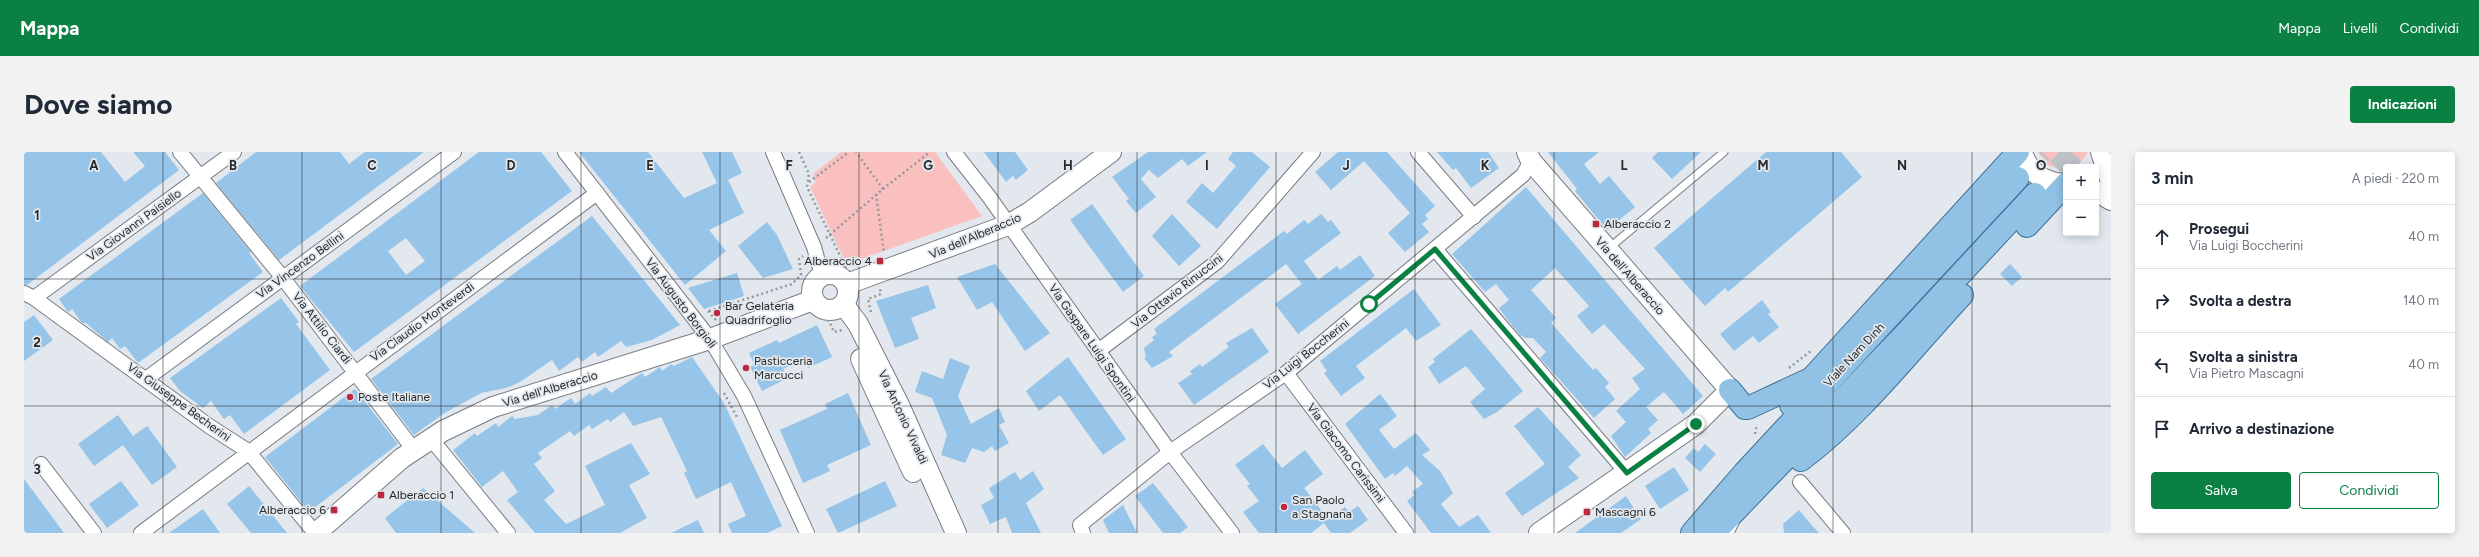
<!DOCTYPE html>
<html lang="it">
<meta charset="utf-8">
<style>
:root{--surface:#fff;--page:#f2f2f3;--text:#1f2937;--muted:#747a83;--line:#e0e1e3;--accent:#0b8043}
body{margin:0;font-family:Figtree,sans-serif;background:var(--page);color:var(--text)}
.controls{position:absolute;right:12px;top:12px;display:grid;overflow:hidden;border-radius:4px;box-shadow:0 2px 10px #0003}
.controls button{width:36px;height:36px;display:grid;place-items:center;padding:0;border:0;border-bottom:1px solid var(--line);background:var(--surface);color:var(--text);font:20px sans-serif}
.stop{position:absolute;width:12px;height:12px;margin:-9px;border:3px solid #0b8043;border-radius:50%;background:#fff}
.stop.end{background:#0b8043;border-color:#fff;box-shadow:0 1px 4px #0008}
.list{margin:0;padding:0;list-style:none}
h2{display:flex;justify-content:space-between;align-items:center;height:52px;margin:0;padding:0 16px;font-size:17px}
h2 small{font-size:13px;font-weight:400;color:var(--muted)}
.list li{display:grid;grid-template-columns:26px 1fr auto;gap:12px;align-items:center;box-sizing:border-box;height:64px;padding:0 16px;border-top:1px solid var(--line)}
.list b{display:block;font-size:15px;white-space:nowrap}
.list p{margin:0;font-size:13px;white-space:nowrap;color:var(--muted)}
.list em{font-size:13px;font-style:normal;color:var(--muted)}
.actions{display:flex;gap:8px;padding:12px 16px}
.actions a{flex:1;padding:9px 0;border:1px solid var(--accent);border-radius:4px;text-align:center;font-size:14px;color:var(--accent)}
.actions .main{background:var(--accent);color:#fff}
.icon{flex:none;width:22px;height:22px;fill:none;stroke:currentColor;stroke-width:2;stroke-linecap:round;stroke-linejoin:round}
.map{position:relative;flex:none;width:2087px;height:381px;overflow:hidden;border-radius:4px}
header{display:flex;align-items:center;gap:24px;box-sizing:border-box;height:56px;padding:0 20px;background:var(--accent);color:#fff}
header strong{font-size:19px}
nav{display:flex;gap:22px;margin-inline-start:auto;font-size:14px}
.intro{display:flex;align-items:center;justify-content:space-between;box-sizing:border-box;height:96px;padding:0 24px}
h1{margin:0;font-size:28px}
.button{padding:10px 18px;border-radius:4px;background:var(--accent);color:#fff;font-size:14px;font-weight:700}
main{display:flex;gap:24px;padding:0 24px}
aside{flex:1;background:var(--surface);border-radius:4px;box-shadow:0 2px 10px #0003}
.map>svg:first-child{display:block}
.green{fill:#f9c0bf}
.building{fill:#97c4e9;fill-rule:evenodd}
.lines{fill:none;stroke-linecap:round;stroke-linejoin:round}
.primary-tunnel{stroke:#bdc2c6;stroke-width:22;stroke-dasharray:22 11;stroke-linecap:butt}
.lane-casing{stroke:#787d82;stroke-width:9}
.street-casing{stroke:#787d82;stroke-width:16}
.secondary-casing{stroke:#787d82;stroke-width:22}
.primary-casing{stroke:#3c7098;stroke-width:24}
.path{stroke:#94989c;stroke-width:2.5;stroke-dasharray:2 3;stroke-linecap:butt}
.lane{stroke:#fff;stroke-width:7}
.street{stroke:#fff;stroke-width:14}
.secondary{stroke:#fff;stroke-width:20}
.primary{stroke:#91c1e4;stroke-width:22}
.route{stroke:#0b8043;stroke-width:5}
.grid{fill:none;stroke:#27292b;stroke-width:1;stroke-opacity:0.55}
.poi-dot{fill:#ba293e;stroke:#e2e8ed;stroke-width:1.5}
.labels{text-anchor:middle;dominant-baseline:central;stroke-width:3.5;stroke-linejoin:round;paint-order:stroke}
.poi-label{font-size:12px;fill:#27292b;stroke:#e2e8ed;text-anchor:start}
.street-label{font-size:12px;fill:#27292b;stroke:#e2e8ed}
.grid-label{font-size:13px;text-anchor:middle;font-weight:bold;fill:#27292b;stroke:#e2e8ed;stroke-width:3.5;stroke-linejoin:round;paint-order:stroke}
</style>
<header>
<strong>Mappa</strong>
<nav><a>Mappa</a><a>Livelli</a><a>Condividi</a></nav>
</header>
<div class="intro"><h1>Dove siamo</h1><a class="button">Indicazioni</a></div>
<main>
<div class="map">
<svg width="2087" height="381" viewBox="0 0 2087 381">
<rect width="100%" height="100%" fill="#e2e8ed"/>
<g class="green">
<polygon points="817,0 911,0 958,64 826,111 820,107 786,35 791,31 790,21"/>
<polygon points="2014,0 2064,0 2054,14 2042,15 2041,18 2023,13"/>
</g>
<g class="building">
<polygon points="0,0 77,0 101,30 121,14 109,0 141,0 155,18 3,133 0,133"/>
<polygon points="232,0 316,0 325,12 341,0 400,0 255,108 192,31"/>
<path d="M455 0H517L548 39 330 200 276 134ZM382 86 401 109 382 123 364 99Z"/>
<polygon points="555,0 624,0 660,46 693,31 678,0 708,0 718,21 704,28 720,61 685,78 702,99 661,133"/>
<polygon points="960,0 991,0 1004,18 992,28 989,24 982,30"/>
<polygon points="1124,0 1183,0 1164,14 1158,7 1134,26 1125,18 1117,27 1132,45 1112,61 1102,49 1105,47 1088,25"/>
<polygon points="1209,0 1228,0 1246,15 1193,77 1162,50 1178,31 1189,41 1212,14 1204,7"/>
<polygon points="1314,0 1363,0 1411,54 1401,63 1404,67 1398,72 1405,80 1381,100 1364,81 1386,61 1340,9 1307,38 1291,20"/>
<polygon points="1413,0 1464,0 1475,16 1447,36 1432,16 1429,18"/>
<polygon points="1524,0 1575,0 1560,12 1576,32 1585,24 1611,55 1583,78 1551,39 1553,37"/>
<polygon points="1634,0 1677,0 1648,27 1628,6"/>
<polygon points="1742,0 1817,0 1838,25 1704,140 1701,136 1681,154 1630,96"/>
<polygon points="1502,35 1679,244 1659,262 1640,240 1622,255 1634,268 1624,277 1627,281 1601,305 1587,284 1602,270 1592,259 1616,237 1608,226 1621,217 1580,172 1568,182 1553,164 1565,154 1531,116 1507,138 1532,166 1527,171 1569,218 1572,216 1585,231 1581,235 1591,247 1570,266 1516,206 1522,200 1509,186 1501,186 1496,183 1483,167 1475,156 1485,148 1472,132 1461,140 1428,102"/>
<polygon points="179,41 227,100 225,101 239,120 114,211 101,194 96,197 88,186 84,190 62,171 58,171 48,157 44,160 35,147"/>
<polygon points="1068,52 1120,124 1099,140 1046,68"/>
<polygon points="1148,62 1177,94 1155,114 1128,84"/>
<polygon points="1297,62 1304,70 1307,68 1317,81 1280,109 1294,128 1313,114 1316,118 1336,103 1351,124 1274,182 1251,152 1278,132 1262,112 1145,200 1149,204 1128,216 1120,206 1122,205 1120,196 1130,188 1128,185 1133,182 1130,177 1260,79 1263,82 1280,68 1284,72"/>
<polygon points="568,64 656,173 628,188 602,195 597,189 574,205 571,200 558,210 554,205 535,219 528,208 496,230 482,236 457,241 419,262 390,283 347,227"/>
<polygon points="743,70 753,83 769,117 739,126 714,94"/>
<polygon points="971,112 1026,181 1001,199 968,150 953,158 933,125"/>
<polygon points="1986,112 1998,125 1988,134 1976,122"/>
<polygon points="713,121 720,144 680,157 664,136"/>
<polygon points="904,133 912,156 887,166 895,187 871,196 852,149"/>
<polygon points="1390,137 1417,173 1392,189 1382,176 1332,214 1341,226 1317,244 1300,221 1303,219 1296,209"/>
<polygon points="257,146 275,170 272,172 306,218 220,282 206,263 200,267 187,249 179,256 156,239 146,226"/>
<polygon points="1738,148 1747,160 1744,162 1755,175 1735,191 1729,184 1710,199 1696,182"/>
<polygon points="10,163 29,188 0,209 0,170"/>
<polygon points="793,173 808,205 784,216 780,207 759,217 764,226 738,239 726,215 730,212 725,201 753,188 755,191"/>
<polygon points="1228,176 1245,200 1170,253 1154,231 1168,222 1166,219 1176,212 1178,215 1205,195 1202,191"/>
<polygon points="1447,177 1499,239 1473,260 1460,267 1446,250 1461,237 1442,214 1415,232 1404,215 1411,210 1409,207"/>
<polygon points="668,205 700,251 758,374 743,381 708,381 704,372 722,364 707,330 672,347 660,321 663,319 637,265 609,274 600,260 586,270 584,267 568,277 565,273 550,284 546,279 514,301 518,306 510,312 531,339 520,348 542,372 581,353 561,314 607,291 626,322 605,333 623,366 596,381 511,381 483,348 494,340 479,319 458,335 429,298 451,281 453,284 472,271 474,275 488,264 491,267 514,263 528,253 531,257 547,246 551,252 566,241 568,244 582,235 587,241 618,221 621,225 636,215 638,219 647,212 650,214"/>
<polygon points="1044,205 1102,287 1079,303 1036,243 1015,259 1002,239"/>
<polygon points="926,206 946,214 934,244 947,272 975,256 981,270 975,273 985,291 971,299 968,294 960,300 948,296 941,311 917,303 923,283 908,246 891,240 898,219 919,227"/>
<polygon points="331,237 374,292 285,360 241,305"/>
<polygon points="824,241 847,293 803,313 806,319 779,331 756,278 803,257 801,252"/>
<polygon points="1356,242 1373,264 1355,278 1370,297 1392,281 1406,298 1398,303 1416,319 1429,341 1417,352 1435,375 1454,363 1467,381 1407,381 1383,349 1390,343 1388,340 1399,332 1383,314 1371,324 1369,321 1361,327 1321,272"/>
<polygon points="1514,255 1557,303 1544,315 1555,326 1498,364 1481,341 1521,312 1490,274"/>
<polygon points="94,263 109,284 123,274 153,315 128,333 99,293 70,314 54,292"/>
<polygon points="1239,292 1258,316 1281,298 1299,322 1280,336 1304,367 1321,355 1325,360 1334,354 1344,368 1326,381 1307,381 1300,371 1287,381 1235,381 1219,360 1235,349 1223,334 1226,332 1211,313"/>
<polygon points="1681,292 1692,302 1676,320 1661,306 1670,296 1674,300"/>
<polygon points="1650,315 1665,338 1636,357 1621,334"/>
<polygon points="1009,319 1020,337 1002,351 1017,381 988,381 982,365 966,372 957,353 970,346 965,336 991,320 996,328"/>
<polygon points="0,327 29,366 40,381 0,381"/>
<polygon points="97,329 115,353 83,376 65,352"/>
<polygon points="861,329 873,354 814,381 802,357"/>
<polygon points="1129,331 1164,375 1156,381 1139,381 1111,344"/>
<polygon points="225,334 263,381 227,381 203,352"/>
<polygon points="399,336 451,381 372,381 361,366"/>
<polygon points="1602,344 1617,367 1597,381 1551,381"/>
<polygon points="1099,353 1113,381 1085,381 1079,368"/>
<polygon points="179,357 196,381 145,381"/>
<polygon points="1775,358 1786,371 1795,381 1760,381 1759,372"/>
<polygon points="674,368 680,381 647,381"/>
</g>
<g class="lines">
<g class="primary-tunnel">
<polyline points="1994,26 2018,0"/>
<polyline points="2012,42 2050,0"/>
</g>
<defs>
<g id="lane">
<polyline points="1585,96 1700,0"/>
<polyline points="1706,381 1712,369"/>
</g>
<g id="street">
<polyline points="156,0 259,126 390,298"/>
<polyline points="541,0 686,187 720,244 783,381"/>
<polyline points="749,0 790,95 798,124"/>
<polyline points="930,0 966,46 1146,300 1208,381"/>
<polyline points="1394,0 1450,65"/>
<polyline points="1411,97 1603,321"/>
<polyline points="0,141 10,146 185,274 224,299 291,381"/>
<polyline points="10,146 210,0"/>
<polyline points="1074,199 1193,110 1289,0"/>
<polyline points="1262,221 1382,381"/>
<polyline points="122,227 430,0"/>
<polyline points="408,288 484,381"/>
<polyline points="17,312 70,381"/>
<polyline points="1776,330 1819,381"/>
<polyline points="117,381 573,41"/>
<polyline points="1059,381 1056,373 1146,300 1262,221 1499,23 1507,9"/>
</g>
<g id="secondary">
<polyline points="1503,0 1507,9 1706,238 1672,272 1515,381"/>
<path d="M1998 0C2004 21 2021 31 2042 32"/>
<polyline points="2077,0 2087,30"/>
<polyline points="2072,39 2087,48"/>
<circle cx="806" cy="140" r="18"/>
<polyline points="823,132 984,73 1006,60 1087,0"/>
<polyline points="820,153 834,172 875,253 932,381"/>
<polyline points="837,207 889,320"/>
<polyline points="292,381 378,306 419,279 469,255 686,187 789,148"/>
</g>
<g id="primary">
<polyline points="2003,74 2042,32"/>
<polyline points="1706,238 1721,256 1724,256 1784,228"/>
<polyline points="1767,253 1787,227 1994,0"/>
<path d="M1777 308C1838 262 1886 199 1938 143"/>
<polyline points="1668,381 1720,321 1994,26"/>
<polyline points="1690,381 1880,183 2011,42"/>
</g>
</defs>
<use href="#lane" class="lane-casing"/>
<use href="#street" class="street-casing"/>
<use href="#secondary" class="secondary-casing"/>
<use href="#primary" class="primary-casing"/>
<g class="path">
<polyline points="775,0 785,22 783,35 822,116"/>
<polyline points="785,30 825,0"/>
<polyline points="859,37 906,0"/>
<polyline points="852,42 860,101"/>
<polyline points="802,86 859,37 832,0"/>
<polyline points="684,159 692,168"/>
<polyline points="685,159 768,132 777,123 775,107 779,104"/>
<polyline points="847,160 844,147 857,142 856,137"/>
<polyline points="794,164 805,169 810,180 818,178"/>
<polyline points="1765,216 1788,198"/>
<polyline points="700,241 714,267"/>
<polyline points="1731,282 1733,272"/>
</g>
<use href="#lane" class="lane"/>
<use href="#street" class="street"/>
<use href="#secondary" class="secondary"/>
<use href="#primary" class="primary"/>
</g>
<g class="lines">
<polyline class="route" points="1345,152 1411,97 1603,321 1672,272"/>
</g>
<path class="grid" d="M139 0V381M278 0V381M417 0V381M557 0V381M696 0V381M835 0V381M974 0V381M1113 0V381M1252 0V381M1391 0V381M1530 0V381M1670 0V381M1809 0V381M1948 0V381M0 127H2087M0 254H2087"/>
<g class="poi-dot">
<rect x="1568" y="68" width="8" height="8" rx="2"/>
<rect x="852" y="105" width="8" height="8" rx="2"/>
<circle cx="693" cy="161" r="4"/>
<circle cx="722" cy="216" r="4"/>
<circle cx="326" cy="245" r="4"/>
<rect x="353" y="339" width="8" height="8" rx="2"/>
<circle cx="1260" cy="355" r="4"/>
<rect x="306" y="354" width="8" height="8" rx="2"/>
<rect x="1559" y="356" width="8" height="8" rx="2"/>
</g>
<g class="labels">
<g class="poi-label">
<text x="1580" y="72">Alberaccio 2</text>
<text x="848" y="109" text-anchor="end">Alberaccio 4</text>
<text x="701" y="154">Bar Gelateria<tspan x="701" dy="14">Quadrifoglio</tspan></text>
<text x="730" y="209">Pasticceria<tspan x="730" dy="14">Marcucci</tspan></text>
<text x="334" y="245">Poste Italiane</text>
<text x="365" y="343">Alberaccio 1</text>
<text x="1268" y="348">San Paolo<tspan x="1268" dy="14">a Stagnana</tspan></text>
<text x="302" y="358" text-anchor="end">Alberaccio 6</text>
<text x="1571" y="360">Mascagni 6</text>
</g>
<g class="street-label">
<text transform="translate(110 73) rotate(-36)">Via Giovanni Paisiello</text>
<text transform="translate(951 84) rotate(-23)">Via dell'Alberaccio</text>
<text transform="translate(276 113) rotate(-36)">Via Vincenzo Bellini</text>
<text transform="translate(1606 124) rotate(49)">Via dell'Alberaccio</text>
<text transform="translate(1153 139) rotate(-38)">Via Ottavio Rinuccini</text>
<text transform="translate(657 151) rotate(53)">Via Augusto Borgioli</text>
<text transform="translate(398 170) rotate(-36)">Via Claudio Monteverdi</text>
<text transform="translate(298 176) rotate(52)">Via Attilio Ciardi</text>
<text transform="translate(1068 191) rotate(55)">Via Gaspare Luigi Spontini</text>
<text transform="translate(1282 202) rotate(-38)">Via Luigi Boccherini</text>
<text transform="translate(1830 203) rotate(-47)">Viale Nam Dinh</text>
<text transform="translate(526 237) rotate(-17)">Via dell'Alberaccio</text>
<text transform="translate(155 250) rotate(36)">Via Giuseppe Becherini</text>
<text transform="translate(879 265) rotate(65)">Via Antonio Vivaldi</text>
<text transform="translate(1322 301) rotate(53)">Via Giacomo Carissimi</text>
</g>
</g>
<g class="grid-label">
<text x="70" y="18">A</text>
<text x="209" y="18">B</text>
<text x="348" y="18">C</text>
<text x="487" y="18">D</text>
<text x="626" y="18">E</text>
<text x="765" y="18">F</text>
<text x="904" y="18">G</text>
<text x="1044" y="18">H</text>
<text x="1183" y="18">I</text>
<text x="1322" y="18">J</text>
<text x="1461" y="18">K</text>
<text x="1600" y="18">L</text>
<text x="1739" y="18">M</text>
<text x="1878" y="18">N</text>
<text x="2017" y="18">O</text>
<text x="13" y="68">1</text>
<text x="13" y="195">2</text>
<text x="13" y="322">3</text>
</g>
</svg>
<div class="controls">
<button>+</button>
<button>−</button>
</div>
<div class="stop" style="left:1345px;top:152px"></div>
<div class="stop end" style="left:1672px;top:272px"></div>
</div>
<aside>
<h2>3 min<small>A piedi · 220 m</small></h2>
<ul class="list">
<li><svg class="icon" aria-label="ahead" viewBox="0 0 24 24"><path d="M12 20V5M6 11l6-6 6 6"/></svg><div><b>Prosegui</b><p>Via Luigi Boccherini</p></div><em>40 m</em></li>
<li><svg class="icon" aria-label="right" viewBox="0 0 24 24"><path d="M7 20v-9h11M14 6l5 5-5 5"/></svg><div><b>Svolta a destra</b></div><em>140 m</em></li>
<li><svg class="icon" aria-label="left" viewBox="0 0 24 24"><path d="M17 20v-9H6M10 6l-5 5 5 5"/></svg><div><b>Svolta a sinistra</b><p>Via Pietro Mascagni</p></div><em>40 m</em></li>
<li><svg class="icon" aria-label="arrive" viewBox="0 0 24 24"><path d="M6 21V4h12l-3 4 3 4H6"/></svg><div><b>Arrivo a destinazione</b></div></li>
</ul>
<div class="actions"><a class="main">Salva</a><a>Condividi</a></div>
</aside>
</main>
